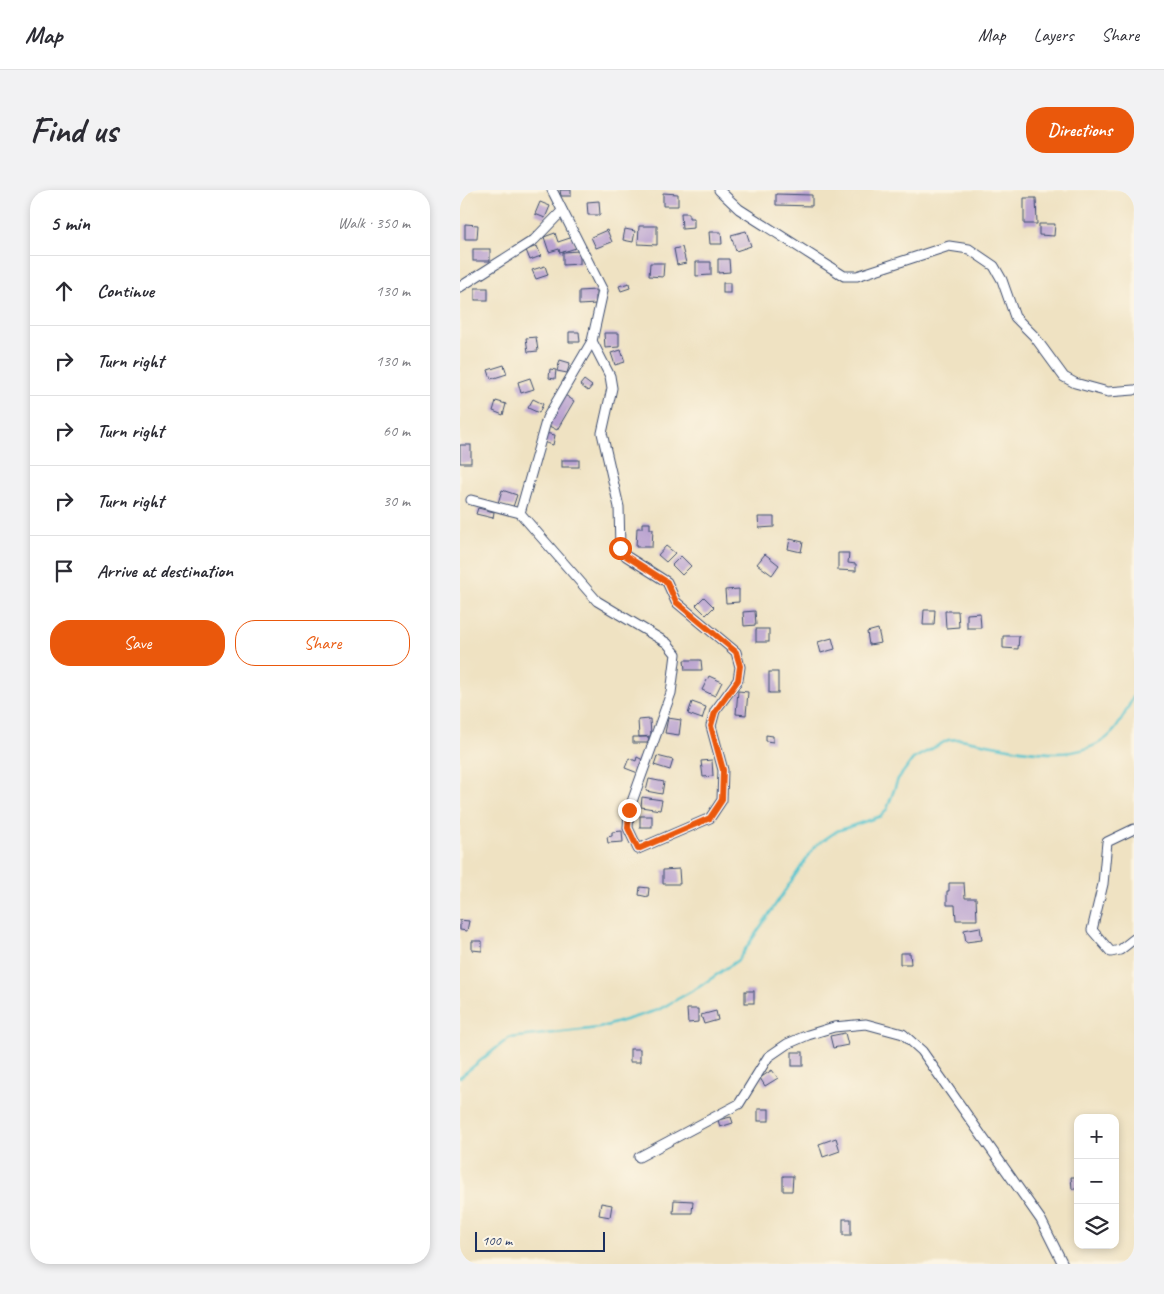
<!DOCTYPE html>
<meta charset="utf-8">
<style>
:root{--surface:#fff;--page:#f2f2f3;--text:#2b2b33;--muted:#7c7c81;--line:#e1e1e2;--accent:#ea580c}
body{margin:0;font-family:Caveat,sans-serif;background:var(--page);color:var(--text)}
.controls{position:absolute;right:15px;bottom:15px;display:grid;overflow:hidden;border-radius:10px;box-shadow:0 2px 8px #0003}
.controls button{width:45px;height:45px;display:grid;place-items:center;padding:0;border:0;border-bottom:1px solid var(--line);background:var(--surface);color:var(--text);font:25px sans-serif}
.scale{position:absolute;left:15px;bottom:12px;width:130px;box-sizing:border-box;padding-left:5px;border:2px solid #1b2f5e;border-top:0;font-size:14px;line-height:18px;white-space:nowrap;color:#1b2f5e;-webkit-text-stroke:4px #fcf5e5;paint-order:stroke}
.stop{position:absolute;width:15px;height:15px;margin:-11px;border:4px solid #ea580c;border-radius:50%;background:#fff}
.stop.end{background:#ea580c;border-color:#fff;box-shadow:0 1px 5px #0008}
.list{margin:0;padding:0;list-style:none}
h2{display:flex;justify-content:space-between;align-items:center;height:65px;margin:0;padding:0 20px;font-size:21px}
h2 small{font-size:16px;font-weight:400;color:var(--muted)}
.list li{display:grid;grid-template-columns:32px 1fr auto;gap:15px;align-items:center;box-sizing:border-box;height:70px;padding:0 20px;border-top:1px solid var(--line)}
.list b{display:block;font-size:19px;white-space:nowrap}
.list em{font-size:16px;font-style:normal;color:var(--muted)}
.actions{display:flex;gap:10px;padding:15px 20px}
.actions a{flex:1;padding:11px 0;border:1px solid var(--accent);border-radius:20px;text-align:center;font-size:18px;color:var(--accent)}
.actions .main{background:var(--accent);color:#fff}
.icon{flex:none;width:28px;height:28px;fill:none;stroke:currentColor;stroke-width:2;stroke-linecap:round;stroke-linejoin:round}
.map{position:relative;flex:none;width:674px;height:1074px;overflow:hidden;border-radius:20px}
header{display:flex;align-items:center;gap:30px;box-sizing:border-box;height:70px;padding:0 25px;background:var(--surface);border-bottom:1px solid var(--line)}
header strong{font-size:24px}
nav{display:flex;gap:28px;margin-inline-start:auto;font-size:18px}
.intro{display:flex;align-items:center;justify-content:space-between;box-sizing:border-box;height:120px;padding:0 30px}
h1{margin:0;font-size:35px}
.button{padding:12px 22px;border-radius:20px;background:var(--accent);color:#fff;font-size:18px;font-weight:700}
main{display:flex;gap:30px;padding:0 30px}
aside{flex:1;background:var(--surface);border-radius:20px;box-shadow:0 2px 8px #0003}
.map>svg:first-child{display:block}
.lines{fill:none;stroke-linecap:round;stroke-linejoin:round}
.stream{stroke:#58c5cf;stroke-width:2.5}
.building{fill:#b9a2d0}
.minor-casing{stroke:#3b4a6d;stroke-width:11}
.minor{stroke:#fff;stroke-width:9}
.route{stroke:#ea580c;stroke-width:6}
</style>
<header>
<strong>Map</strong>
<nav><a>Map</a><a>Layers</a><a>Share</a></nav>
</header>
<div class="intro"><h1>Find us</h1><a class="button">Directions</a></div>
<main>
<aside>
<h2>5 min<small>Walk · 350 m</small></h2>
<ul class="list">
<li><svg class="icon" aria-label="ahead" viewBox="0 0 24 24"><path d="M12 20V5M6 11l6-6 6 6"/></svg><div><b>Continue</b></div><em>130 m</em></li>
<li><svg class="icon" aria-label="right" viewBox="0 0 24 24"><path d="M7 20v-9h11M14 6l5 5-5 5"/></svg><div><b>Turn right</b></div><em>130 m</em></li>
<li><svg class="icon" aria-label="right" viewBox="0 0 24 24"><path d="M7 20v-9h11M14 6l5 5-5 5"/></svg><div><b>Turn right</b></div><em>60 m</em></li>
<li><svg class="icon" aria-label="right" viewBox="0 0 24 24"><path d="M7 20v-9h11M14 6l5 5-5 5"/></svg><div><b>Turn right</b></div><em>30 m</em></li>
<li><svg class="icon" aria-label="arrive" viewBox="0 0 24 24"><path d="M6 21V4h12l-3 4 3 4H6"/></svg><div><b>Arrive at destination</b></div></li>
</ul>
<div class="actions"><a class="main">Save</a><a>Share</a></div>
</aside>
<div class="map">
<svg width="674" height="1074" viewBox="0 0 674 1074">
<rect width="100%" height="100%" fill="#fcf5e5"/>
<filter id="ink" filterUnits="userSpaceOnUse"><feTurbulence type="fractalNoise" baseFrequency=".02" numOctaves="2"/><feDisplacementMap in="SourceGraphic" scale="10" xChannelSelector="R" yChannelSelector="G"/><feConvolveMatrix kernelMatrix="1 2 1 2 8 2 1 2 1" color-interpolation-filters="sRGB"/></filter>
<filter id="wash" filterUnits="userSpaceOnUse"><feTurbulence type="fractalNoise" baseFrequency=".0096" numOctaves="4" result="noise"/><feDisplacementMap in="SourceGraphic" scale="20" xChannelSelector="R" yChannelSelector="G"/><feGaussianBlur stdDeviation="1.12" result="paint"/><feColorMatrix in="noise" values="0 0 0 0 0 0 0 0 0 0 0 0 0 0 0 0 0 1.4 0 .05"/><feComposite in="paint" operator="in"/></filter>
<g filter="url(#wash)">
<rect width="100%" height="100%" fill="#efe2c2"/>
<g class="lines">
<path class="stream" d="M0 887 49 848 139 838 198 820 239 797 278 770 355 656 377 641 421 626 427 619 438 589 453 569 488 550 500 549C546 556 616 580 652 543 661 534 667 518 674 506"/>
</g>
<g id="blocks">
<g class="building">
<polygon points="100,0 111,0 111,6 101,6"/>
<polygon points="203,3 218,4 218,16 203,16"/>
<polygon points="316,4 352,5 352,16 316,15"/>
<polygon points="564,8 576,8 577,34 564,34"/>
<polygon points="139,11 140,25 128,25 127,12"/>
<polygon points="80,12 90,16 85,28 75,24"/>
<polygon points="221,23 229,23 229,28 234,28 234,38 222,39"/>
<polygon points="5,34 18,35 17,49 5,49"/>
<polygon points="579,34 595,34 594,46 579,45"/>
<polygon points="179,36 197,36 197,55 178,54"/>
<polygon points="165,39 175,41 173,52 163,50"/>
<polygon points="147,40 152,52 136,58 131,47"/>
<polygon points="286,41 291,56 276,61 271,45"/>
<polygon points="249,42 261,42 262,54 250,54"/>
<polygon points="95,43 98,52 113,47 116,58 100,63 99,59 89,62 84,47"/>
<polygon points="77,56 81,66 70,70 66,60"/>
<polygon points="222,57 226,73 217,75 214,59"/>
<rect x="13" y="59" width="17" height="12"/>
<polygon points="120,61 120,74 103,75 103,62"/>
<polygon points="258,69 269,69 270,82 258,83"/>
<polygon points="236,72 251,72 251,85 236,86"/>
<polygon points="190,73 204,73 203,87 189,86"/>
<polygon points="85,76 88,85 76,89 72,80"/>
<polygon points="169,93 170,98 161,101 159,96"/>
<rect x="263" y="93" width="7" height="10"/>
<rect x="15" y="98" width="13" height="12"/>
<polygon points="136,100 136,114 119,115 119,101"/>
<polygon points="109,142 119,142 120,152 109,152"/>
<polygon points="144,143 159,143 159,157 145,158"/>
<polygon points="76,147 78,161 68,162 66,148"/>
<polygon points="161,160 165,172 155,175 151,163"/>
<polygon points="100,170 110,173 107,183 97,181"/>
<polygon points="44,175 47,184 31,189 28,180"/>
<polygon points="90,179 96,180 95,189 89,188"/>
<polygon points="70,188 74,199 61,203 58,192"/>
<polygon points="124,190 132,196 128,201 120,195"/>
<polygon points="105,205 114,211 97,240 87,235"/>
<polygon points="73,209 83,214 79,223 68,218"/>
<polygon points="36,211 46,214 43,225 33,221"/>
<polygon points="85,243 95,245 93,255 83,252"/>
<rect x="0" y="255" width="11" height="18"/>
<rect x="102" y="270" width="17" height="7"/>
<polygon points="42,300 57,305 53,317 38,313"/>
<polygon points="18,318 34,322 33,328 16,324"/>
<polygon points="298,327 314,327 314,337 299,338"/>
<polygon points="182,333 190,333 190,339 193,339 192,357 176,357 177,338 182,338"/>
<polygon points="330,349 343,352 341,362 328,359"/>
<polygon points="206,356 215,363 206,372 198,365"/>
<polygon points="378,363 389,363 388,373 396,374 396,381 378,380"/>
<polygon points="305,364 319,375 312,385 297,374"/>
<polygon points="221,366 231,376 222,385 212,375"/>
<polygon points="279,399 279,412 266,413 265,400"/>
<polygon points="244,407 254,417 246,425 236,415"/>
<polygon points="464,420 475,420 474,435 463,435"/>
<polygon points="295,421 296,435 284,436 283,422"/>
<polygon points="485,421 498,421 499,437 486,438"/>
<polygon points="520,423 521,438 507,438 507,424"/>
<rect x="296" y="439" width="13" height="13"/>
<polygon points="418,439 421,453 409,455 407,442"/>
<polygon points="543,446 559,446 558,459 543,458"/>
<polygon points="372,448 375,459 361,463 358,452"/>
<polygon points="224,470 241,470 242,480 225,480"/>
<rect x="309" y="482" width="9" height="21"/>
<polygon points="249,486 262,492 255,506 242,500"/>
<polygon points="278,501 288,502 286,525 276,524"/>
<polygon points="232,512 246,517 242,529 228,524"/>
<polygon points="208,528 221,530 219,545 205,543"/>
<polygon points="190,529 191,546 179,547 178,530"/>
<polygon points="306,545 313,546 313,552 306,551"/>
<polygon points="173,547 189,547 188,553 173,553"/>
<polygon points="197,566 213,570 210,580 194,575"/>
<polygon points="177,567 183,570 178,583 165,578 169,568 176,571"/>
<polygon points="252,570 253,586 243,587 241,571"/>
<polygon points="189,589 204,592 202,604 186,601"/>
<polygon points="182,607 202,610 200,620 181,617"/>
<rect x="180" y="626" width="12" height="11"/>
<polygon points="162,641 163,652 148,653 147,647 152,646 152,642"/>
<polygon points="219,679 220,694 203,694 203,680"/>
<polygon points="489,693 504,693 505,708 516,708 517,730 496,730 495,715 487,715 487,701 489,701"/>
<polygon points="180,697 189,698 188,707 179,705"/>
<polygon points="0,730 9,731 7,741 0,740"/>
<polygon points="520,737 522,750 506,752 504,740"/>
<polygon points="12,751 22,751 22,761 12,760"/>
<polygon points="440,763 450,763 451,774 440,774"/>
<rect x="285" y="801" width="9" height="12"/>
<polygon points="227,819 238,819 238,832 228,833"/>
<polygon points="256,821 258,830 244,834 241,825"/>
<polygon points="385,843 388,855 373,858 370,846"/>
<rect x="170" y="859" width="10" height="13"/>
<rect x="332" y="862" width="11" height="14"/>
<polygon points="312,880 318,888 305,896 300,888"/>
<rect x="298" y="919" width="11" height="12"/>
<polygon points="271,927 273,933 260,937 258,930"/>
<polygon points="376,948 380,961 363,967 359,954"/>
<polygon points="323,986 333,986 332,1001 323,1001"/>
<polygon points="611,987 618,987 618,999 612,999"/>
<polygon points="214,1010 233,1011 232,1023 213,1023"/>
<polygon points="141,1013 152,1015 150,1027 139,1025"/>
<rect x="383" y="1029" width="8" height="16"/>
</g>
</g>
</g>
<g filter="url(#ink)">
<use href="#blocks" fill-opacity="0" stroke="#3b4a6d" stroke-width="1"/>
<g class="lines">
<defs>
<g id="minor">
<polyline points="259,0 279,19 384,86 397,86 489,56 509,59 534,76 542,90 555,127 574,146 604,187 615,193 648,202 674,200"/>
<polyline points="0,97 74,50 102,21"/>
<polyline points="11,310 60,323 137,411 207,453 216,464 211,503 169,620 168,638 178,659 250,628 262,610 263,580 251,536 255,521 278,490 280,477 276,462 216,412 207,392 166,366 160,358 159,317 142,243 152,198 150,186 132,151 143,101 92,0"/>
<polyline points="60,323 87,228 132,151"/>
<polyline points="674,639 647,652 643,694 632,740 651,762 660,760 674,749"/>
<polyline points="179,967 279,914 308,867 327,854 348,845 374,837 406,834 443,844 462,861 581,1030 603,1074"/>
</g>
</defs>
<use href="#minor" class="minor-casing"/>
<use href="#minor" class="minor"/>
</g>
</g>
<g class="lines" filter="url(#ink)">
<polyline class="route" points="160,358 166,366 207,392 216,412 276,462 280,476 278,490 255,522 251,536 263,580 262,610 250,628 178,659 168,638 169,620"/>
</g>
</svg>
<div class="controls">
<button>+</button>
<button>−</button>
<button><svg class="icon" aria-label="layers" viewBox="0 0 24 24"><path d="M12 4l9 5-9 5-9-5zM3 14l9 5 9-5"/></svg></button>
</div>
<div class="scale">100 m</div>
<div class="stop" style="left:160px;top:358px"></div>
<div class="stop end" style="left:169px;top:620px"></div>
</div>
</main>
